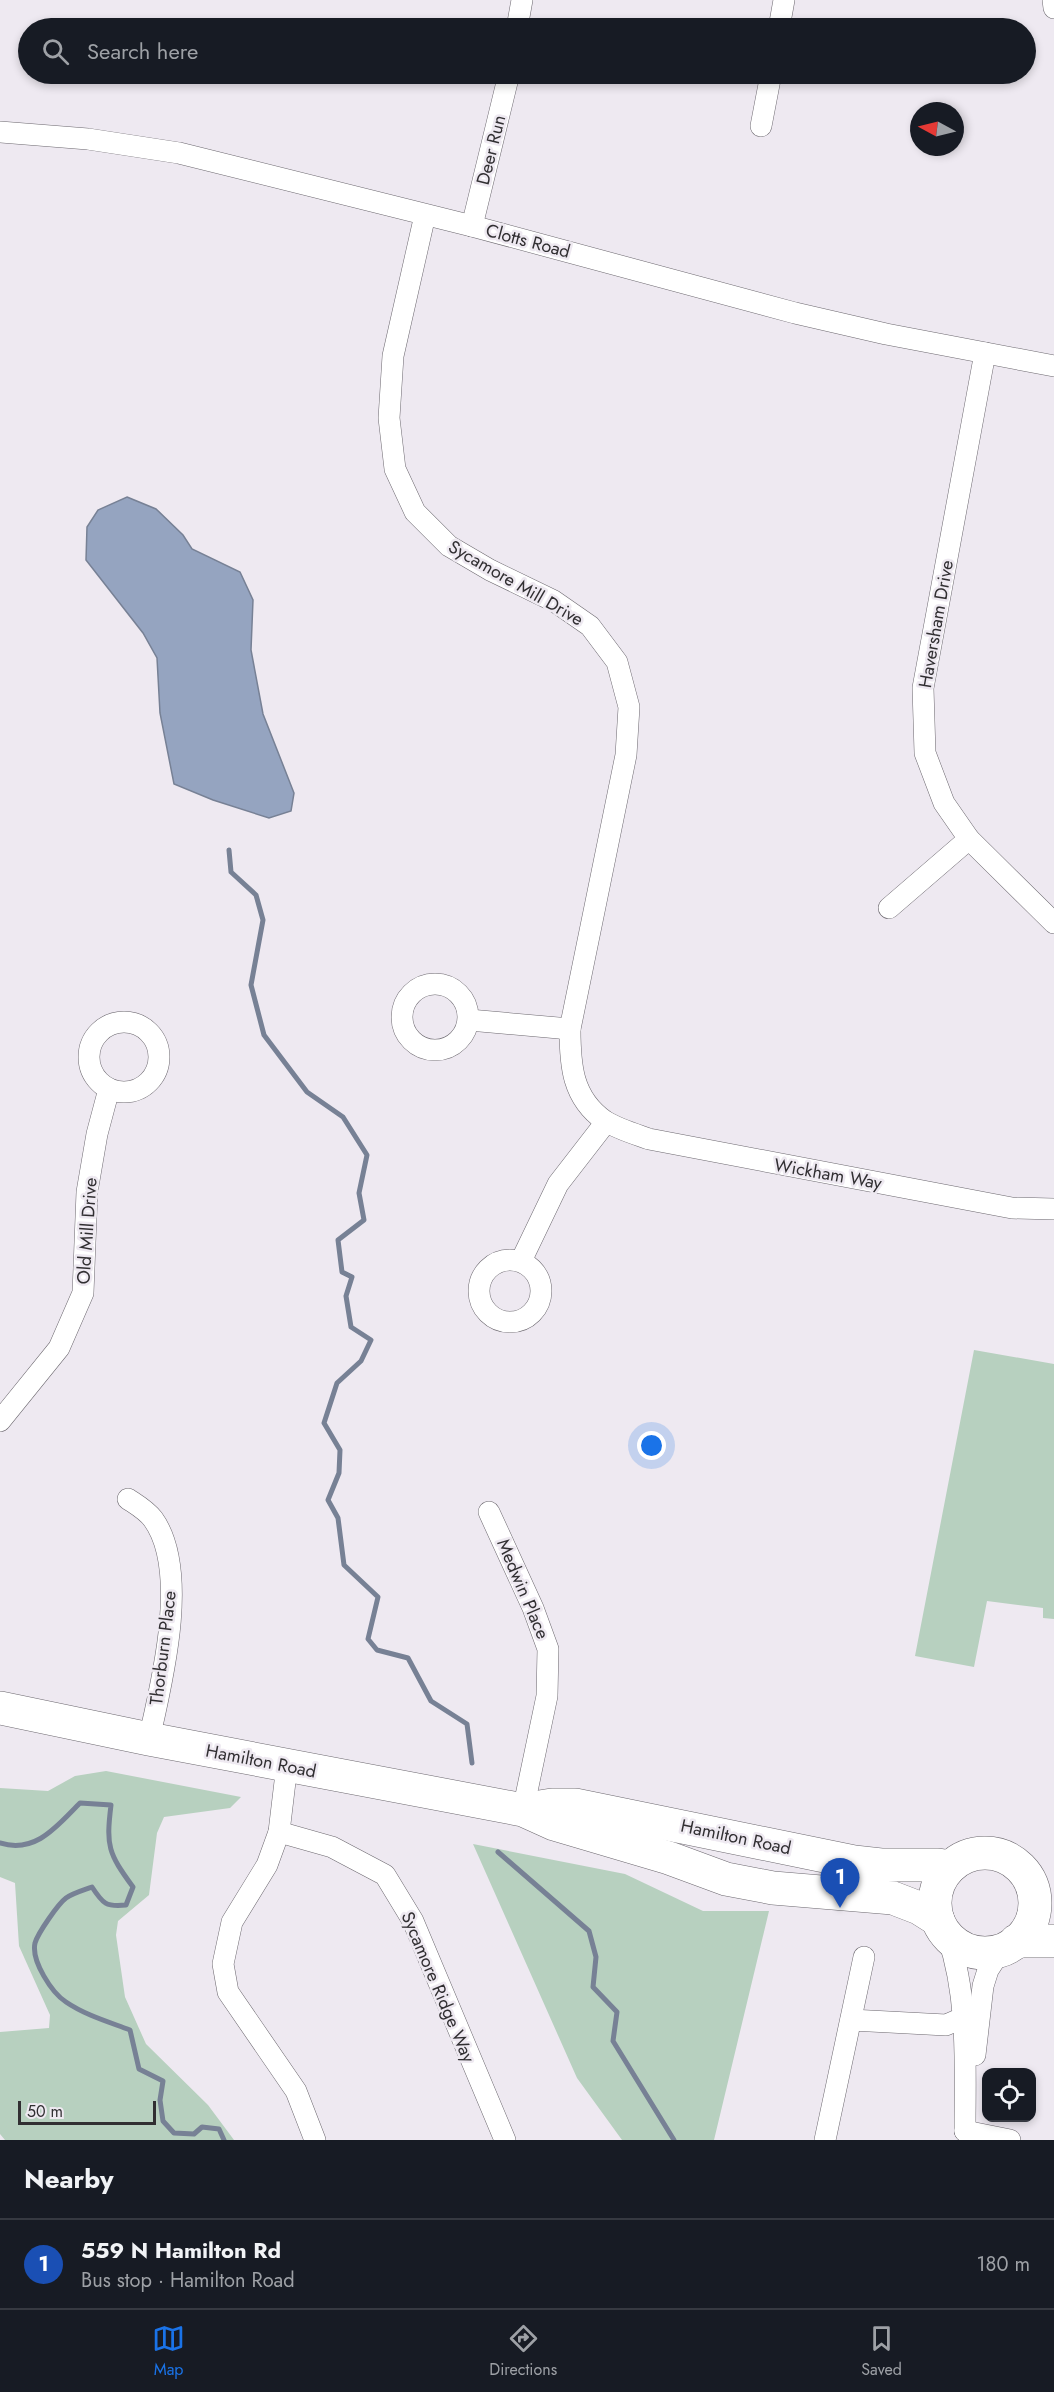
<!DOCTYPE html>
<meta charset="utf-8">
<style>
:root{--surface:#171b24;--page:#20242c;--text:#f1f3f6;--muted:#9ea1a6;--line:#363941;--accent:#1a73e8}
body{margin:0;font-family:Jost,sans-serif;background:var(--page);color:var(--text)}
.controls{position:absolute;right:18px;bottom:18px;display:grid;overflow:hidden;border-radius:12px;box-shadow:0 3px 9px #0003}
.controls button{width:54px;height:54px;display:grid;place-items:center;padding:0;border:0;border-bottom:2px solid var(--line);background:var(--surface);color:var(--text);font:30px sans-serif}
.compass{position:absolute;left:910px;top:102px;width:54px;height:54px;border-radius:50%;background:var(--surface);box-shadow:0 3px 9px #0003;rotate:277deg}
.scale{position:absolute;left:18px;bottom:15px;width:138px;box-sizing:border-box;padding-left:6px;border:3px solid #312f32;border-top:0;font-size:16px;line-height:21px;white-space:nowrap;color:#312f32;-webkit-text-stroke:4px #eee9f1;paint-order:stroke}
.you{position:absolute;left:652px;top:1446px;width:21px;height:21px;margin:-15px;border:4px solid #fff;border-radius:50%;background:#1a73e8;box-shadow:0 0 0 9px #1a73e833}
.badge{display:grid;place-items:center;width:39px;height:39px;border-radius:50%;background:var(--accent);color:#fff;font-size:20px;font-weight:700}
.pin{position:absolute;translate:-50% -50px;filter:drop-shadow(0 2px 3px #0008)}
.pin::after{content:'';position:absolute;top:32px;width:21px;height:18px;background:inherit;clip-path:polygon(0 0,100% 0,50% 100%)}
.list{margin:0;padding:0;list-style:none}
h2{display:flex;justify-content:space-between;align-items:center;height:78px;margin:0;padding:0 24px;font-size:26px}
h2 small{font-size:20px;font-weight:400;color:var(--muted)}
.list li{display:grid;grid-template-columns:39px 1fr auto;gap:18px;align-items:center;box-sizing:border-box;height:90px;padding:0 24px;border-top:2px solid var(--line)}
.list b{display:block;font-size:22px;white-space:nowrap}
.list p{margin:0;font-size:20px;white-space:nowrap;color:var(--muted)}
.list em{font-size:20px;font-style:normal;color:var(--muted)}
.icon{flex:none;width:33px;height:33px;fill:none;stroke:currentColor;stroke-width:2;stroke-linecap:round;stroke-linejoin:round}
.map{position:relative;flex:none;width:1054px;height:2140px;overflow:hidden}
.search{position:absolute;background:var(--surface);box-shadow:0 3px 9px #0003;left:18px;right:18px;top:18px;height:66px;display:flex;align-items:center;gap:15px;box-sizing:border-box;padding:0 21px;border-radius:33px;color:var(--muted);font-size:22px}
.sheet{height:168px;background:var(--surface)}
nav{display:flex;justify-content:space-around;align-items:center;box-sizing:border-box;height:84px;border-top:2px solid var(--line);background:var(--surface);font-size:16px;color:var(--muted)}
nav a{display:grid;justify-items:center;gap:3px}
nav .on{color:var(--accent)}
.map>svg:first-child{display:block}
.green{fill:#b7d0bf}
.water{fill:#95a4c0;stroke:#778195;stroke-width:1.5}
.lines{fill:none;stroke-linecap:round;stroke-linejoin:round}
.stream{stroke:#778195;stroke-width:5}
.minor-casing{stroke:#6c686f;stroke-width:22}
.primary-casing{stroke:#6c686f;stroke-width:34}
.minor{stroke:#fff;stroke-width:21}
.primary{stroke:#fff;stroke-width:33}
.labels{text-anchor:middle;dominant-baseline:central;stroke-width:5;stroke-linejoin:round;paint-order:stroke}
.street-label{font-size:18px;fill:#312f32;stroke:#eee9f1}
</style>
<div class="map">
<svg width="1054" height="2140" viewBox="0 0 1054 2140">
<rect width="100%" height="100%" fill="#eee9f1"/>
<g class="green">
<polygon points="974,1350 1054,1364 1054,1619 1043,1618 1043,1608 987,1601 974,1667 915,1656"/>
<polygon points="106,1771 241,1797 230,1808 164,1817 157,1833 149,1895 118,1921 116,1935 125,1997 146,2044 208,2105 234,2140 5,2140 0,2134 0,2032 49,2028 50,2015 19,1946 15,1883 0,1877 0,1788 48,1791 75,1776"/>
<polygon points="473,1844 625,1874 703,1911 769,1911 714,2140 622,2140 577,2078"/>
</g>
<polygon class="water" points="127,497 156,509 183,535 192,549 240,572 253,600 251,650 263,714 294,793 291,811 269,818 213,800 174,784 160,713 157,658 143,633 86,560 87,527 98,510"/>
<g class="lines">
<g class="stream">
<polyline points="229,850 231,872 256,895 263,920 251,985 264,1035 307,1092 343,1117 367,1155 359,1193 364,1220 338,1240 342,1272 352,1277 346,1296 351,1327 371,1340 361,1361 337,1383 324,1423 340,1450 339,1473 328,1500 338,1518 344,1565 378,1597 368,1639 377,1650 408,1658 431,1701 467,1724 472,1763"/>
<path d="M0 1843C36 1854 57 1826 80 1803L111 1805C106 1846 108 1853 133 1887L126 1905C106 1907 103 1904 92 1887 84 1890 73 1893 66 1898 58 1904 38 1933 35 1943 31 1961 52 1993 66 2002 85 2015 109 2022 130 2030L139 2069 163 2081 160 2100 163 2121 174 2133 194 2134 202 2127 219 2129 224 2140"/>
<polyline points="498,1852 589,1931 596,1957 593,1987 617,2012 613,2041 674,2140"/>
</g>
<defs>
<g id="minor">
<polyline points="1053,0 1054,8"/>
<polyline points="517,28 522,0"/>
<polyline points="779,28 784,0"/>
<polyline points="761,126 771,74"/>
<polyline points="0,132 88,139 179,153 472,226 795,313 886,334 1054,366"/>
<path d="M425 215 393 356 389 418 395 469 415 512 449 546 490 570 554 601 590 626 617 662 629 707 626 755 570 1029C570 1065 572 1098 605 1121 618 1129 635 1134 649 1139L1012 1208 1054 1209"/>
<polyline points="472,226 509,74"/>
<polyline points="985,353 923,688 925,753 944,803 969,839 1054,923"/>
<polyline points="889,908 969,839"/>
<circle cx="435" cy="1017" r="33"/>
<polyline points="469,1020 570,1029"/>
<circle cx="124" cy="1057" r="35"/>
<circle cx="510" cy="1291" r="31"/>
<polyline points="521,1261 558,1184 606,1122"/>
<polyline points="0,1421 59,1348 83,1293 87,1192 97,1134 109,1089"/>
<path d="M128 1499C137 1505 146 1510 153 1519 190 1570 162 1682 149 1739"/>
<polyline points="489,1512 533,1608 548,1649 547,1696 523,1810"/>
<polyline points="287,1765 279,1832 267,1865 232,1922 223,1964 228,1992 296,2091 315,2140"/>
<polyline points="279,1832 332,1847 385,1875 413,1921 505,2140"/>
<path d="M948 1937C969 1999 965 2067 965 2131"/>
<polyline points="851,2020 946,2025 962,2018"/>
<polyline points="975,2055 983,1986 988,1970 1001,1950"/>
<polyline points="965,2131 1010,2140"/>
<polyline points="825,2140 864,1957"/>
</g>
<g id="primary">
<polyline points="0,1708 149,1739 523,1810 554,1824 669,1858 726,1879 773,1888 893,1898 919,1908 938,1920"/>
<polyline points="527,1809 552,1805 575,1805 854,1862 881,1865 938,1865 950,1867"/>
<circle cx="985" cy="1903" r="50"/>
<polyline points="1016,1941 1054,1941"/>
</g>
</defs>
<use href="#minor" class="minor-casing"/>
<use href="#primary" class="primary-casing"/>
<use href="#minor" class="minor"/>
<use href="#primary" class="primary"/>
</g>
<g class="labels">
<g class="street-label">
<text transform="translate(491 150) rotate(-76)">Deer Run</text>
<text transform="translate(528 241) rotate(15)">Clotts Road</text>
<text transform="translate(516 583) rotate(30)">Sycamore Mill Drive</text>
<text transform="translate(936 624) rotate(-80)">Haversham Drive</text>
<text transform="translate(828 1174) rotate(10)">Wickham Way</text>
<text transform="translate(87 1231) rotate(-86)">Old Mill Drive</text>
<text transform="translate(523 1589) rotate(67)">Medwin Place</text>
<text transform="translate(163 1648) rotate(-83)">Thorburn Place</text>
<text transform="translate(261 1761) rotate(11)">Hamilton Road</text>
<text transform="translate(736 1837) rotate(12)">Hamilton Road</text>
<text transform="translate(438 1987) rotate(67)">Sycamore Ridge Way</text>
</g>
</g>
</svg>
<div class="controls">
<button><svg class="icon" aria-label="locate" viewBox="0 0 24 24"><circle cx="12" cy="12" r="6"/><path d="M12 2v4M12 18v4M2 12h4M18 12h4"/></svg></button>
</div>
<svg class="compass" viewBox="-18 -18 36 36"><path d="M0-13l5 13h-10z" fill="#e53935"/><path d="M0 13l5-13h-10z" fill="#9ea1a6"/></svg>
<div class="scale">50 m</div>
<div class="you"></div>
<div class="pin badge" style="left:840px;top:1908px;background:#1a4fb4">1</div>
<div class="search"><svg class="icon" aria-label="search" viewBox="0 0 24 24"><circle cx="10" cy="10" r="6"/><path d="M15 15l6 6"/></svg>Search here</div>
</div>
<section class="sheet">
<h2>Nearby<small></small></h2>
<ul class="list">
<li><span class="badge" style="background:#1a4fb4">1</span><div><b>559 N Hamilton Rd</b><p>Bus stop · Hamilton Road</p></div><em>180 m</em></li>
</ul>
</section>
<nav>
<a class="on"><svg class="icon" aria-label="map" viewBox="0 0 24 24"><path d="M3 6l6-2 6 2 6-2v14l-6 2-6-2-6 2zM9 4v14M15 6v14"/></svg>Map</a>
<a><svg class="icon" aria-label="directions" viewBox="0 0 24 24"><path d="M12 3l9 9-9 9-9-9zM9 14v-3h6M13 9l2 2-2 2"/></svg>Directions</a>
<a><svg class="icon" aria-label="saved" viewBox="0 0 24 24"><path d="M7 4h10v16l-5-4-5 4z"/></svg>Saved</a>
</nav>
